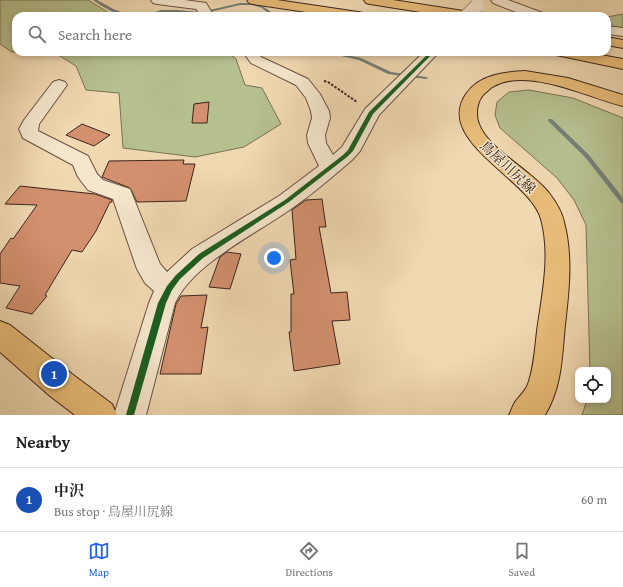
<!DOCTYPE html>
<meta charset="utf-8">
<style>
:root{--surface:#fff;--page:#f6f6f6;--text:#222;--muted:#767676;--line:#e0e0e0;--accent:#2563eb}
body{margin:0;font-family:"Gentium Book Plus","Noto Serif JP",serif;background:var(--page);color:var(--text)}
.controls{position:absolute;right:12px;bottom:12px;display:grid;overflow:hidden;border-radius:8px;box-shadow:0 2px 6px #0003}
.controls button{width:36px;height:36px;display:grid;place-items:center;padding:0;border:0;border-bottom:1px solid var(--line);background:var(--surface);color:var(--text);font:20px sans-serif}
.you{position:absolute;left:274px;top:258px;width:14px;height:14px;margin:-10px;border:3px solid #fff;border-radius:50%;background:#1a73e8;box-shadow:0 0 0 6px #1a73e833}
.badge{display:grid;place-items:center;width:26px;height:26px;border-radius:50%;background:var(--accent);color:#fff;font-size:13px;font-weight:700}
.pin{position:absolute;translate:-50% -50%;border:2px solid #fff;box-shadow:0 1px 4px #0006}
.list{margin:0;padding:0;list-style:none}
h2{display:flex;justify-content:space-between;align-items:center;height:52px;margin:0;padding:0 16px;font-size:17px}
h2 small{font-size:13px;font-weight:400;color:var(--muted)}
.list li{display:grid;grid-template-columns:26px 1fr auto;gap:12px;align-items:center;box-sizing:border-box;height:64px;padding:0 16px;border-top:1px solid var(--line)}
.list b{display:block;font-size:15px;white-space:nowrap}
.list p{margin:0;font-size:13px;white-space:nowrap;color:var(--muted)}
.list em{font-size:13px;font-style:normal;color:var(--muted)}
.icon{flex:none;width:22px;height:22px;fill:none;stroke:currentColor;stroke-width:2;stroke-linecap:round;stroke-linejoin:round}
.map{position:relative;flex:none;width:623px;height:415px;overflow:hidden}
.search{position:absolute;background:var(--surface);box-shadow:0 2px 6px #0003;left:12px;right:12px;top:12px;height:44px;display:flex;align-items:center;gap:10px;box-sizing:border-box;padding:0 14px;border-radius:12px;color:var(--muted);font-size:15px}
.sheet{height:116px;background:var(--surface)}
nav{display:flex;justify-content:space-around;align-items:center;box-sizing:border-box;height:56px;border-top:1px solid var(--line);background:var(--surface);font-size:11px;color:var(--muted)}
nav a{display:grid;justify-items:center;gap:2px}
nav .on{color:var(--accent)}
.map>svg:first-child{display:block}
.green{fill:#b6bf8e;stroke:#797254}
.lines{fill:none;stroke-linecap:round;stroke-linejoin:round}
.stream{fill:#757e76;fill-rule:evenodd}
.building{fill:#d3906f;stroke:#3c251b}
.minor-casing{stroke:#695240;stroke-width:2}
.major-casing{stroke:#3c251b;stroke-width:2}
.highway-casing{stroke:#3c251b;stroke-width:2}
.path{stroke:#3c251b;stroke-width:2;stroke-dasharray:2.5 1.5;stroke-linecap:butt}
.minor{fill:#f5e6cc;fill-rule:evenodd}
.major{fill:#e8bc78;fill-rule:evenodd}
.highway{fill:#e8bc78;fill-rule:evenodd}
.minor-bridge-casing{stroke:#695240;stroke-width:15;stroke-linecap:butt}
.minor-bridge{stroke:#f5e6cc;stroke-width:14}
.cycleway-casing{stroke:#f5e6cc;stroke-width:2}
.cycleway{fill:#1b5e20;fill-rule:evenodd}
.labels{text-anchor:middle;dominant-baseline:central;stroke-width:3;stroke-linejoin:round;paint-order:stroke}
.street-label{font-size:14px;fill:#3c251b;stroke:#f5e6cc}
</style>
<div class="map">
<svg width="623" height="415" viewBox="0 0 623 415">
<rect width="100%" height="100%" fill="#f0d8b1"/>
<filter id="stains"><feTurbulence type="fractalNoise" baseFrequency=".005" numOctaves="4"/><feColorMatrix values="0 0 0 0 .2 0 0 0 0 .09 0 0 0 0 .02 0 0 0 .5 -.17"/></filter>
<radialGradient id="worn" r=".72"><stop offset=".6" stop-color="#630" stop-opacity="0"/><stop offset="1" stop-color="#630" stop-opacity=".3"/></radialGradient>
<g class="green">
<polygon points="0,0 88,0 114,16 16,16 17,52 12,52 0,44"/>
<polygon points="623,14 623,28 607,26 607,17"/>
<polygon points="38,52 227,52 236,59 245,85 262,88 281,124 244,147 195,157 123,148 119,93 86,90 76,66 60,56"/>
<polygon points="529,90 573,98 623,118 623,415 582,415 587,400 608,400 608,370 590,370 586,225 574,200 557,178 500,128 495,115 497,102 509,92"/>
</g>
<g class="lines">
<g class="stream">
<path d="M93 0H97L115 10 134 16C119 16 105 9 93 0Z"/>
<path d="M240 3C256 3 264 5 276 16H272L262 8 252 5H240L201 14 177 12H161L149 16H143L161 10H177L201 12Z"/>
<polygon points="324,52 332,52 361,58 391,72 426,77 428,78 426,79 388,74 359,60"/>
<polygon points="548,119 552,119 589,155 623,198 623,204 621,203 585,157 548,121"/>
</g>
</g>
<g class="building">
<polygon points="209,102 207,123 192,123 194,104"/>
<polygon points="82,124 110,135 94,146 66,135"/>
<polygon points="184,160 183,164 195,164 186,201 137,202 130,188 102,177 109,161"/>
<polygon points="20,186 95,194 112,200 112,202 110,202 96,231 82,252 72,250 45,295 47,296 32,314 6,308 20,286 0,283 0,254 11,238 13,239 37,205 5,204"/>
<polygon points="322,199 326,227 319,227 331,293 347,292 350,320 332,321 340,364 294,371 289,332 291,332 291,294 294,294 290,260 296,259 292,210 306,200"/>
<polygon points="227,252 241,254 230,289 209,287 220,257"/>
<polygon points="207,295 201,328 208,327 201,374 160,374 176,304 181,296"/>
</g>
<g class="lines">
<defs>
<g id="minor">
<polygon points="151,0 185,0 206,3 214,16 201,16 196,9 157,4 153,3"/>
<polygon points="491,0 508,0 543,13 544,16 526,16 493,3"/>
<polygon points="607,26 623,28 623,36 607,34"/>
<path d="M243 52H258L261 57 308 79 320 94 329 111 330 118 325 135 326 143 333 155 342 147 365 109 424 52H439L379 115 360 151 352 160C333 176 315 192 295 206 259 233 194 262 175 303L146 415H114L149 303 154 291 145 283 137 269 113 199 88 190 78 177 73 165 23 138 19 129 24 120 53 82 59 80 65 82 67 85 39 124 38 131 88 156 97 174 103 180 130 189 160 264 167 272 192 249 279 196 319 166 308 143 307 135 312 118 311 111 306 98 296 85 251 63Z"/>
</g>
<g id="major">
<path d="M525 71 568 78 623 95V106C589 98 529 67 494 86 491 87 488 91 485 93 477 100 475 114 479 124 488 149 531 170 549 193 556 202 562 212 564 222 573 256 569 291 565 325 562 356 562 387 545 415H509C511 412 512 407 514 404 518 397 525 392 528 384 534 367 535 348 537 331 542 295 551 255 541 219 530 179 434 141 466 94 479 75 503 72 525 71Z"/>
<polygon points="0,321 10,325 72,374 112,404 117,415 75,415 50,396 0,352"/>
</g>
<g id="highway">
<polygon points="247,0 277,0 358,12 363,13 364,16 333,16 253,4 249,3"/>
<polygon points="364,0 393,0 470,12 475,13 476,16 446,16 370,4 366,3"/>
<polygon points="607,37 623,40 623,48 607,45"/>
<polygon points="554,52 584,52 623,59 623,69 561,56 556,55"/>
</g>
</defs>
<use href="#minor" class="minor-casing"/>
<use href="#major" class="major-casing"/>
<use href="#highway" class="highway-casing"/>
<polyline class="path" points="324,81 328,82 357,102"/>
<use href="#minor" class="minor"/>
<use href="#major" class="major"/>
<use href="#highway" class="highway"/>
<defs>
<polyline id="minor-bridge" points="467,16 477,6"/>
</defs>
<use href="#minor-bridge" class="minor-bridge-casing"/>
<use href="#minor-bridge" class="minor-bridge"/>
<defs>
<polygon id="cycleway" points="430,52 434,52 373,114 353,151 347,157 289,202 203,258 180,279 172,290 166,303 134,415 126,415 158,303 167,286 176,275 199,254 285,200 343,155 348,150 369,112"/>
</defs>
<use href="#cycleway" class="cycleway-casing"/>
<use href="#cycleway" class="cycleway"/>
</g>
<g class="labels">
<g class="street-label">
<text transform="translate(508 167) rotate(43)">鳥屋川尻線</text>
</g>
</g>
<rect width="100%" height="100%" filter="url(#stains)"/>
<rect width="100%" height="100%" fill="url(#worn)"/>
</svg>
<div class="controls">
<button><svg class="icon" aria-label="locate" viewBox="0 0 24 24"><circle cx="12" cy="12" r="6"/><path d="M12 2v4M12 18v4M2 12h4M18 12h4"/></svg></button>
</div>
<div class="you"></div>
<div class="pin badge" style="left:54px;top:374px;background:#1a4fb4">1</div>
<div class="search"><svg class="icon" aria-label="search" viewBox="0 0 24 24"><circle cx="10" cy="10" r="6"/><path d="M15 15l6 6"/></svg>Search here</div>
</div>
<section class="sheet">
<h2>Nearby<small></small></h2>
<ul class="list">
<li><span class="badge" style="background:#1a4fb4">1</span><div><b>中沢</b><p>Bus stop · 鳥屋川尻線</p></div><em>60 m</em></li>
</ul>
</section>
<nav>
<a class="on"><svg class="icon" aria-label="map" viewBox="0 0 24 24"><path d="M3 6l6-2 6 2 6-2v14l-6 2-6-2-6 2zM9 4v14M15 6v14"/></svg>Map</a>
<a><svg class="icon" aria-label="directions" viewBox="0 0 24 24"><path d="M12 3l9 9-9 9-9-9zM9 14v-3h6M13 9l2 2-2 2"/></svg>Directions</a>
<a><svg class="icon" aria-label="saved" viewBox="0 0 24 24"><path d="M7 4h10v16l-5-4-5 4z"/></svg>Saved</a>
</nav>
